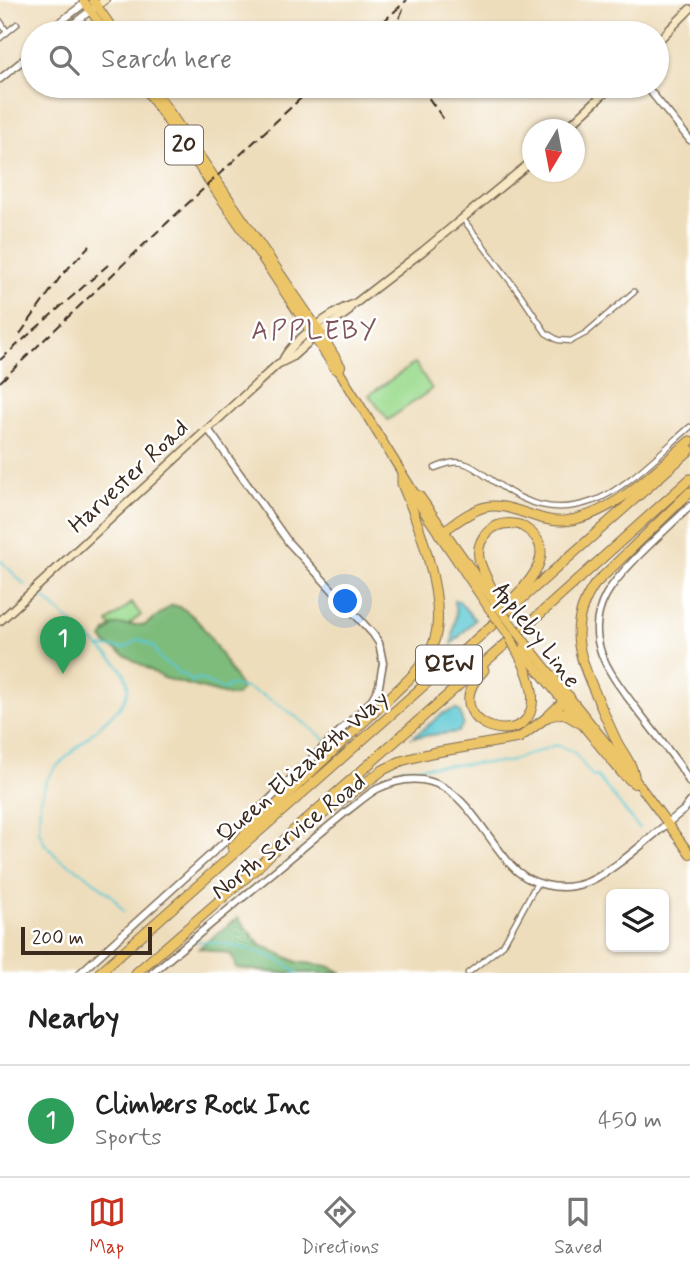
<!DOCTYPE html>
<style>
:root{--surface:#fff;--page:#f2f2f2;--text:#222;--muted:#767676;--line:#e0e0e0;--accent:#c8321e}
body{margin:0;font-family:Mynerve,sans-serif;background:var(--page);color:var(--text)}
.controls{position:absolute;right:21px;bottom:21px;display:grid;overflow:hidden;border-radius:10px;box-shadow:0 2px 5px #0004}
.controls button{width:63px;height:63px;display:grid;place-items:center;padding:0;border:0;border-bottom:2px solid var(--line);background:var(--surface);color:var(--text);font:35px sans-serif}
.compass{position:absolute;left:522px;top:119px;width:63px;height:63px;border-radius:50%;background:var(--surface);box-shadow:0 2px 5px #0004;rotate:190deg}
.scale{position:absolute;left:21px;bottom:18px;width:131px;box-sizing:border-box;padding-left:7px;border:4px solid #3b2a1e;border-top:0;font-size:19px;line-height:24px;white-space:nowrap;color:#3b2a1e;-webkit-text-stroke:5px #fff;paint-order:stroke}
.you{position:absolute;left:346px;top:602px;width:24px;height:24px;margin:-18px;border:5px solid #fff;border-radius:50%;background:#1a73e8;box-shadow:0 0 0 10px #1a73e833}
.badge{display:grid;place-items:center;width:46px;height:46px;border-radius:50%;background:var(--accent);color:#fff;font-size:23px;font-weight:700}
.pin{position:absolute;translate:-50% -58px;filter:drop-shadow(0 2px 4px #0008)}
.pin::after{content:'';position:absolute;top:37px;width:24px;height:21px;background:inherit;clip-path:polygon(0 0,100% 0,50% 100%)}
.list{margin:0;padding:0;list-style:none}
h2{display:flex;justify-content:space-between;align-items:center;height:91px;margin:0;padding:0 28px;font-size:30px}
h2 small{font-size:23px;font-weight:400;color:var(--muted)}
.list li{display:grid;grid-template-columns:46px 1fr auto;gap:21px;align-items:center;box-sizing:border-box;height:112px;padding:0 28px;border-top:2px solid var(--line)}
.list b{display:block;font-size:26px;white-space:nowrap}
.list p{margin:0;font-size:23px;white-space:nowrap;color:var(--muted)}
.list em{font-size:23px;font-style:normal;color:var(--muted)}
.icon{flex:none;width:38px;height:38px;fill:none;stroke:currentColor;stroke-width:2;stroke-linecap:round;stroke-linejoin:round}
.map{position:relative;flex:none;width:690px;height:973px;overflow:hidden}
.search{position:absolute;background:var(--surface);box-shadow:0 2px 5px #0004;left:21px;right:21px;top:21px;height:77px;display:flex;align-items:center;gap:18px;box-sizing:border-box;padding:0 24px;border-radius:38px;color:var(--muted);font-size:26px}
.sheet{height:203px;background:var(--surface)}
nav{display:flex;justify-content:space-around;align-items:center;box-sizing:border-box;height:98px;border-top:2px solid var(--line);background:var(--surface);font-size:19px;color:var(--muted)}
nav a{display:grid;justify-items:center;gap:4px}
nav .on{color:var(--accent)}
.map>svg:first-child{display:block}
.green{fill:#9ddc91;stroke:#6c8358;stroke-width:2}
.forest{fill:#7ebc7b;stroke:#5c734c;stroke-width:2}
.water{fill:#5bc8d3;stroke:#4b7978;stroke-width:2}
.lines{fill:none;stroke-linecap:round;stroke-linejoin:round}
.stream{stroke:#5bc8d3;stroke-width:2}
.minor-casing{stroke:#7a6955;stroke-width:7}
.tertiary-casing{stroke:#7a6955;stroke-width:9}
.secondary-casing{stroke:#7a6955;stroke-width:10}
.primary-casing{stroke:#7a6955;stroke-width:10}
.motorway-casing{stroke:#7a6955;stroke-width:11}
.minor{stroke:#fff;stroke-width:4.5}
.tertiary{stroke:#fff;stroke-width:6}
.secondary{stroke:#f8e8c3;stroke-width:7}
.primary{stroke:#edc569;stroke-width:8}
.motorway{stroke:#edc569;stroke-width:9}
.rail{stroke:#3b2a1e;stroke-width:2;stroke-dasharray:10 5;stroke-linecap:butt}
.primary-bridge-casing{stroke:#7a6955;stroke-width:10;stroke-linecap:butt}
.motorway-bridge-casing{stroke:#7a6955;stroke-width:11;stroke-linecap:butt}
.primary-bridge{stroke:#edc569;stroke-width:8}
.motorway-bridge{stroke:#edc569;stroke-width:9}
.labels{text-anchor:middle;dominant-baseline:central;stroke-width:5;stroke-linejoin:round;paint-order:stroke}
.shield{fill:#fff;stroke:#766a62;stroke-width:2}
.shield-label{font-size:23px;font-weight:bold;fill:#3b2a1e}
.street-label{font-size:24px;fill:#3b2a1e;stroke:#fff}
.neighbourhood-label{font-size:26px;letter-spacing:2px;fill:#7d555a;stroke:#fff}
</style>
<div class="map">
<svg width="690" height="973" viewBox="0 0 690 973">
<rect width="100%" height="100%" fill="#fff"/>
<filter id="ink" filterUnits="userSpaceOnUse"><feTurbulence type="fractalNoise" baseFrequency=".0143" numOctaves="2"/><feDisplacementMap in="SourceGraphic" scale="14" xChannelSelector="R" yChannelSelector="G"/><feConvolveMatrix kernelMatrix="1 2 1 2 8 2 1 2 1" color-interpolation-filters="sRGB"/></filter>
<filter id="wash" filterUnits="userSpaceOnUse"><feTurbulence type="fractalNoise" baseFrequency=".00686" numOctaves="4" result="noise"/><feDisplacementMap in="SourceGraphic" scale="28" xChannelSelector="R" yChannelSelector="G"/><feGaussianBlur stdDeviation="1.57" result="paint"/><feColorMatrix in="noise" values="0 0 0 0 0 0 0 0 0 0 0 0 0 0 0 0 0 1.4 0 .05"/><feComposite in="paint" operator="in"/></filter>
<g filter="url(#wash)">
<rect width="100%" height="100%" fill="#edb"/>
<g class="green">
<polygon points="415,363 432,389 388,420 369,395"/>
<polygon points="132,603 141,615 110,639 105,633 111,627 108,622"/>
</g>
<g class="forest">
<path d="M172 605C202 609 224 665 242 688L237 695 230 696 164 678 106 644 102 638 113 625H145Z"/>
<polygon points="238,918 259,944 297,962 328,966 343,973 279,973 236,968 231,954 199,948"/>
</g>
<g class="water">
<polygon points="454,600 459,601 475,620 452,644 456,613"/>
<polygon points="456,709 460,712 463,724 458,732 413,737 444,713"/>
</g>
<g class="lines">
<g class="stream">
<polyline points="0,560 25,585"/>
<path d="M42 596 99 647 125 648 139 639 154 647C159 658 163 664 175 668L177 673 187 676 193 682 197 678 224 690 229 685C261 686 300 720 326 740"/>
<path d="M99 647C119 664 140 681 119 708L55 768 46 781 40 802 39 831 45 844 59 859 84 873 113 897 124 912"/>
<polyline points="401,768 507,762 556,745 573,751 593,777 597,776 639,828"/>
<path d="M194 941C222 941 277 953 297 973"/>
</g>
</g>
</g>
<g filter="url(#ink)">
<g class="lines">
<defs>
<g id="minor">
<polyline points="0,21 7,32"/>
<polyline points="0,38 17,24"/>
<polyline points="463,219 520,294 546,333 558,340 571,341 586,333 634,292"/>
<path d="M435 468C445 464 455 460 466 464 475 467 485 476 493 481 525 504 554 515 593 501 624 491 664 449 690 427"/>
<polyline points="468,973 503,945 537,883"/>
</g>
<g id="tertiary">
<polyline points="55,33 65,30 90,11"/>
<polyline points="56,33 59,23 85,3"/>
<polyline points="0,79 33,52"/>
<polyline points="646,86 690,140"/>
<path d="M690 506C666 530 621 568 606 595 581 641 612 676 638 711 652 729 666 747 680 766L690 783"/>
<polyline points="80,973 242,826 371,701 379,686 383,663 379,643 373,634 289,543 208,429"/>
<path d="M152 973 347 811C357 804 366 795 377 789 451 754 473 822 511 865 528 885 560 892 585 883 612 874 659 829 684 810L690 802"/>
</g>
<g id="secondary">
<polyline points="94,8 105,0"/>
<polyline points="657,42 690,9"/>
<polyline points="565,130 612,86"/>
<path d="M283 360C291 342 324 319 342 309 347 306 352 306 357 302L423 251 532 161"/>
<polyline points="0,621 278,364 292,357 320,332 348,312 351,306"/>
</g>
<g id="primary">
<polyline points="83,0 106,33"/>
<polyline points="93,0 116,33"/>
<polyline points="143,86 262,258 335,369 339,371 415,494 414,497 488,607"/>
<polyline points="152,86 317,327 341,366 339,371"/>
<polyline points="415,494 419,495 498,607"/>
<polyline points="525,642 629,771 690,854"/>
<polyline points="519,647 623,775 634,784"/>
</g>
<g id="motorway">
<path d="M439 534C453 525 469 511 485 507 509 501 537 523 564 521 613 516 654 471 690 441"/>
<path d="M496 615C520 592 569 551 520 525 508 522 497 523 488 532 463 556 495 584 500 609"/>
<path d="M484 670C420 734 583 770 516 649"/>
<polyline points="550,716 563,713 580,723"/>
<path d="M635 781C634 766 624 755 617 742 610 727 603 712 597 697 578 656 567 624 595 584L690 492"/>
<polyline points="308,825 383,770 401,761 431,753 519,738 546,718 569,696"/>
<path d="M232 847 409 679C420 667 431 654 435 638 446 598 418 521 402 484V474"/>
<polyline points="99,973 690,450"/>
<polyline points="136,973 258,867 292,832 550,605 690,479"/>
</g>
</defs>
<use href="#minor" class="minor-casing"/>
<use href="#tertiary" class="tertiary-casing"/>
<use href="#secondary" class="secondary-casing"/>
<use href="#primary" class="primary-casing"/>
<use href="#motorway" class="motorway-casing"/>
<use href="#minor" class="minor"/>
<use href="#tertiary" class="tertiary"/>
<use href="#secondary" class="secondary"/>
<use href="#primary" class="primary"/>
<use href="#motorway" class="motorway"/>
<g class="rail">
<polyline points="371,33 407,0"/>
<polyline points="396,33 398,21 404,7"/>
<polyline points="420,86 445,121"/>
<polyline points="20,334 61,276 90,245"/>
<polyline points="0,360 108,265"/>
<polyline points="0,382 155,234 314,86"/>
</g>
<defs>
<g id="primary-bridge">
<polyline points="488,607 511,638"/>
<polyline points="500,609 525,642"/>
</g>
<polyline id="motorway-bridge" points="509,635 516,649"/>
</defs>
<use href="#primary-bridge" class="primary-bridge-casing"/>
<use href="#motorway-bridge" class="motorway-bridge-casing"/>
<use href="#primary-bridge" class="primary-bridge"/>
<use href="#motorway-bridge" class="motorway-bridge"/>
</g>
</g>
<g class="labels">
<g class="shield">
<rect x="165" y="125.5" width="38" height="39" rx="5"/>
<rect x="416" y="645.5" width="66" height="39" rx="5"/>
</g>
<g class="shield-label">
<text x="184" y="145">20</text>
<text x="449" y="665">QEW</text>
</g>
<g class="street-label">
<text transform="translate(129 477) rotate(-43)">Harvester Road</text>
<text transform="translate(536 636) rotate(52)">Appleby Line</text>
<text transform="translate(303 767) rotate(-41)">Queen Elizabeth Way</text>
<text transform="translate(289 837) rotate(-38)">North Service Road</text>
</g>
<g class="neighbourhood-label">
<text x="315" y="332">APPLEBY</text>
</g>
</g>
</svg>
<div class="controls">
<button><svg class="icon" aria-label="layers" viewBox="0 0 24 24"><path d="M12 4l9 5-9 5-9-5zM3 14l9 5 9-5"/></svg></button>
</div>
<svg class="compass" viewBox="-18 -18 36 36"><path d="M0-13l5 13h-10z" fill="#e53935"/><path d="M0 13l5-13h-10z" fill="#767676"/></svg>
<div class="scale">200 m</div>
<div class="you"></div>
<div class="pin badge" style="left:63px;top:674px;background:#2e9e5b">1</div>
<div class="search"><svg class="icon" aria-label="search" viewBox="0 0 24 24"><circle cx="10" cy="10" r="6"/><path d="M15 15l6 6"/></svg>Search here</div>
</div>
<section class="sheet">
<h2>Nearby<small></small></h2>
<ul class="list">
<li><span class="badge" style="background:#2e9e5b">1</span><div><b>Climbers Rock Inc</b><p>Sports</p></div><em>450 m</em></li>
</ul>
</section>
<nav>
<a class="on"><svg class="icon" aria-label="map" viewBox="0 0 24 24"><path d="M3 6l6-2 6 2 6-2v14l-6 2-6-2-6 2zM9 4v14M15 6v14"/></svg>Map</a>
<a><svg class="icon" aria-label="directions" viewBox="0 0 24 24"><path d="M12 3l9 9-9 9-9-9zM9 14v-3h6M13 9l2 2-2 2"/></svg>Directions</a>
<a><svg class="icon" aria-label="saved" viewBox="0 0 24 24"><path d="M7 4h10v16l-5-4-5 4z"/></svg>Saved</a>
</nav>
